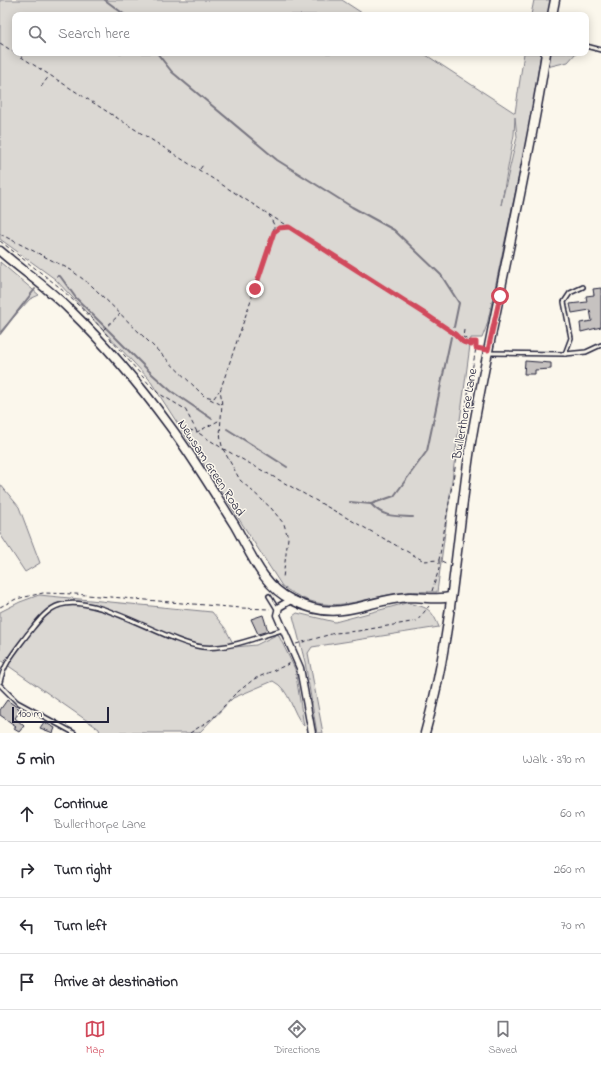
<!DOCTYPE html>
<meta charset="utf-8">
<style>
:root{--surface:#fff;--page:#f7f7f7;--text:#2b2b33;--muted:#7c7c81;--line:#e1e1e2;--accent:#d1495b}
body{margin:0;font-family:"Indie Flower",sans-serif;background:var(--page);color:var(--text)}
.scale{position:absolute;left:12px;bottom:10px;width:97px;box-sizing:border-box;padding-left:4px;border:2px solid #22223b;border-top:0;font-size:11px;line-height:14px;white-space:nowrap;color:#22223b;-webkit-text-stroke:3px #fbf7ec;paint-order:stroke}
.stop{position:absolute;width:12px;height:12px;margin:-9px;border:3px solid #d1495b;border-radius:50%;background:#fff}
.stop.end{background:#d1495b;border-color:#fff;box-shadow:0 1px 4px #0008}
.list{margin:0;padding:0;list-style:none}
h2{display:flex;justify-content:space-between;align-items:center;height:52px;margin:0;padding:0 16px;font-size:17px}
h2 small{font-size:13px;font-weight:400;color:var(--muted)}
.list li{display:grid;grid-template-columns:26px 1fr auto;gap:12px;align-items:center;box-sizing:border-box;height:56px;padding:0 16px;border-top:1px solid var(--line)}
.list b{display:block;font-size:15px;white-space:nowrap}
.list p{margin:0;font-size:13px;white-space:nowrap;color:var(--muted)}
.list em{font-size:13px;font-style:normal;color:var(--muted)}
.icon{flex:none;width:22px;height:22px;fill:none;stroke:currentColor;stroke-width:2;stroke-linecap:round;stroke-linejoin:round}
.map{position:relative;flex:none;width:601px;height:733px;overflow:hidden}
.search{position:absolute;background:var(--surface);box-shadow:0 2px 10px #0003;left:12px;right:12px;top:12px;height:44px;display:flex;align-items:center;gap:10px;box-sizing:border-box;padding:0 14px;border-radius:8px;color:var(--muted);font-size:15px}
.sheet{height:276px;background:var(--surface)}
nav{display:flex;justify-content:space-around;align-items:center;box-sizing:border-box;height:56px;border-top:1px solid var(--line);background:var(--surface);font-size:11px;color:var(--muted)}
nav a{display:grid;justify-items:center;gap:2px}
nav .on{color:var(--accent)}
.map>svg:first-child{display:block}
.green{fill:#dbd8d3;stroke:#7e7d87;fill-rule:evenodd}
.lines{fill:none;stroke-linecap:round;stroke-linejoin:round}
.stream{stroke:#787681;stroke-width:2}
.building{fill:#c6c2c0;stroke:#22223b}
.service-casing{stroke:#22223b;stroke-width:6}
.minor-casing{stroke:#22223b;stroke-width:9}
.tertiary-casing{stroke:#22223b;stroke-width:11}
.path{stroke:#22223b;stroke-width:1;stroke-dasharray:4 3;stroke-linecap:butt}
.service{stroke:#fbf7ec;stroke-width:3}
.minor{stroke:#fbf7ec;stroke-width:6}
.tertiary{stroke:#fbf7ec;stroke-width:8}
.route{stroke:#d1495b;stroke-width:5}
.labels{text-anchor:middle;dominant-baseline:central;stroke-width:3;stroke-linejoin:round;paint-order:stroke}
.street-label{font-size:13px;fill:#22223b;stroke:#fbf7ec}
</style>
<div class="map">
<svg width="601" height="733" viewBox="0 0 601 733">
<rect width="100%" height="100%" fill="#fbf7ec"/>
<filter id="ink" filterUnits="userSpaceOnUse"><feTurbulence type="fractalNoise" baseFrequency=".025" numOctaves="2"/><feDisplacementMap in="SourceGraphic" scale="8" xChannelSelector="R" yChannelSelector="G"/><feConvolveMatrix kernelMatrix="1 2 1 2 8 2 1 2 1" color-interpolation-filters="sRGB"/></filter>
<g filter="url(#ink)">
<g class="green">
<path d="M0 0H342L365 15H15V53H423L515 113 524 53H541L530 124 487 325 482 338H471L437 592C427 592 416 591 406 592 356 598 329 620 282 586L149 379 55 279 0 239ZM515 117 517 137 501 205 514 135Z"/>
<polygon points="534,0 551,0 548,15 531,15"/>
<polygon points="550,53 576,53 568,62 547,67"/>
<polygon points="0,262 39,295 30,299 0,332"/>
<polygon points="0,484 19,507 40,563 25,572 0,534"/>
<path d="M39 595 212 612 225 628 235 647 256 645 278 634 295 669 304 726C291 712 291 690 273 681L233 698 199 733H100L99 729 0 660V612L20 602Z"/>
<path d="M406 603C426 607 431 607 439 627L312 647 308 653 323 733H317L305 662 293 616 297 613 335 622Z"/>
</g>
<g class="lines">
<g class="stream">
<polyline points="105,0 125,15"/>
<polyline points="157,53 172,72 277,160 352,207 394,230 441,275 459,303 454,327"/>
<polyline points="57,276 60,276 76,298 152,374 171,391 212,419"/>
<polyline points="0,334 35,289"/>
<polyline points="227,429 287,467"/>
<polyline points="350,502 371,504 394,496 427,451 451,337"/>
<path d="M371 504C384 518 395 516 413 517"/>
</g>
</g>
<g class="building">
<polygon points="601,288 601,327 581,332 580,323 592,321 590,310 572,313 570,304 587,302 586,296 594,295 593,289"/>
<polygon points="525,361 551,363 551,369 535,370 535,374 524,374"/>
<polygon points="263,615 268,631 258,634 251,619"/>
<polygon points="7,700 21,710 15,718 24,726 19,732 14,729 16,726 0,715 0,710"/>
<polygon points="44,722 55,728 53,733 40,728"/>
</g>
<g class="lines">
<defs>
<g id="service">
<polyline points="586,46 601,50"/>
<polyline points="488,353 565,354 586,352 601,345"/>
<polyline points="565,354 571,338 564,302 570,293 583,287"/>
<polyline points="269,596 277,609"/>
<path d="M0 682C4 663 16 650 27 635 36 624 46 609 60 605 96 593 165 642 202 647 228 650 257 637 282 630"/>
<polyline points="0,685 17,702 74,733"/>
</g>
<polyline id="minor" points="291,600 279,607 277,615 300,668 312,733"/>
<g id="tertiary">
<polyline points="552,15 555,0"/>
<path d="M0 251C23 271 48 288 69 309 106 345 139 384 169 425 193 457 213 491 234 524 250 551 262 586 292 600 340 625 365 599 410 597 424 597 437 600 451 597"/>
<path d="M425 733C452 639 456 539 471 442 493 312 526 183 546 53"/>
</g>
</defs>
<use href="#service" class="service-casing"/>
<use href="#minor" class="minor-casing"/>
<use href="#tertiary" class="tertiary-casing"/>
<g class="path">
<polyline points="0,43 15,53"/>
<polyline points="15,53 427,315 455,334 463,343 471,345 471,342 476,342 476,348 481,349"/>
<polyline points="41,87 49,76"/>
<polyline points="200,169 203,165"/>
<polyline points="275,232 279,228 288,226"/>
<polyline points="0,234 71,270 92,286 204,396 214,398 219,391"/>
<polyline points="0,241 58,286 94,320 149,384 158,393 185,409 197,432 222,448 424,561 439,560 476,348"/>
<polyline points="103,330 120,314"/>
<polyline points="464,330 463,337 471,342"/>
<polyline points="210,399 222,405"/>
<polyline points="185,436 190,430 197,432 220,420"/>
<path d="M222 446C217 427 225 409 220 391L274 232V225L269 215"/>
<polyline points="223,449 240,480 271,508 284,524 288,538 283,578"/>
<polyline points="432,591 439,569 439,560 448,564"/>
<polyline points="0,607 16,599 43,593 75,594 241,608 270,609"/>
<polyline points="296,644 335,633 358,631 417,621 429,606"/>
<polyline points="190,733 213,718 234,695 254,679 291,663"/>
</g>
<use href="#service" class="service"/>
<use href="#minor" class="minor"/>
<use href="#tertiary" class="tertiary"/>
</g>
</g>
<g class="lines" filter="url(#ink)">
<polyline class="route" points="255,289 274,232 279,228 289,227 427,315 455,334 463,342 471,345 471,342 476,342 476,348 488,350 500,296"/>
</g>
<g class="labels">
<g class="street-label">
<text transform="translate(465 414) rotate(-80)">Bullerthorpe Lane</text>
<text transform="translate(211 468) rotate(57)">Newsam Green Road</text>
</g>
</g>
</svg>
<div class="scale">100 m</div>
<div class="stop" style="left:500px;top:296px"></div>
<div class="stop end" style="left:255px;top:289px"></div>
<div class="search"><svg class="icon" aria-label="search" viewBox="0 0 24 24"><circle cx="10" cy="10" r="6"/><path d="M15 15l6 6"/></svg>Search here</div>
</div>
<section class="sheet">
<h2>5 min<small>Walk · 390 m</small></h2>
<ul class="list">
<li><svg class="icon" aria-label="ahead" viewBox="0 0 24 24"><path d="M12 20V5M6 11l6-6 6 6"/></svg><div><b>Continue</b><p>Bullerthorpe Lane</p></div><em>60 m</em></li>
<li><svg class="icon" aria-label="right" viewBox="0 0 24 24"><path d="M7 20v-9h11M14 6l5 5-5 5"/></svg><div><b>Turn right</b></div><em>260 m</em></li>
<li><svg class="icon" aria-label="left" viewBox="0 0 24 24"><path d="M17 20v-9H6M10 6l-5 5 5 5"/></svg><div><b>Turn left</b></div><em>70 m</em></li>
<li><svg class="icon" aria-label="arrive" viewBox="0 0 24 24"><path d="M6 21V4h12l-3 4 3 4H6"/></svg><div><b>Arrive at destination</b></div></li>
</ul>
</section>
<nav>
<a class="on"><svg class="icon" aria-label="map" viewBox="0 0 24 24"><path d="M3 6l6-2 6 2 6-2v14l-6 2-6-2-6 2zM9 4v14M15 6v14"/></svg>Map</a>
<a><svg class="icon" aria-label="directions" viewBox="0 0 24 24"><path d="M12 3l9 9-9 9-9-9zM9 14v-3h6M13 9l2 2-2 2"/></svg>Directions</a>
<a><svg class="icon" aria-label="saved" viewBox="0 0 24 24"><path d="M7 4h10v16l-5-4-5 4z"/></svg>Saved</a>
</nav>
